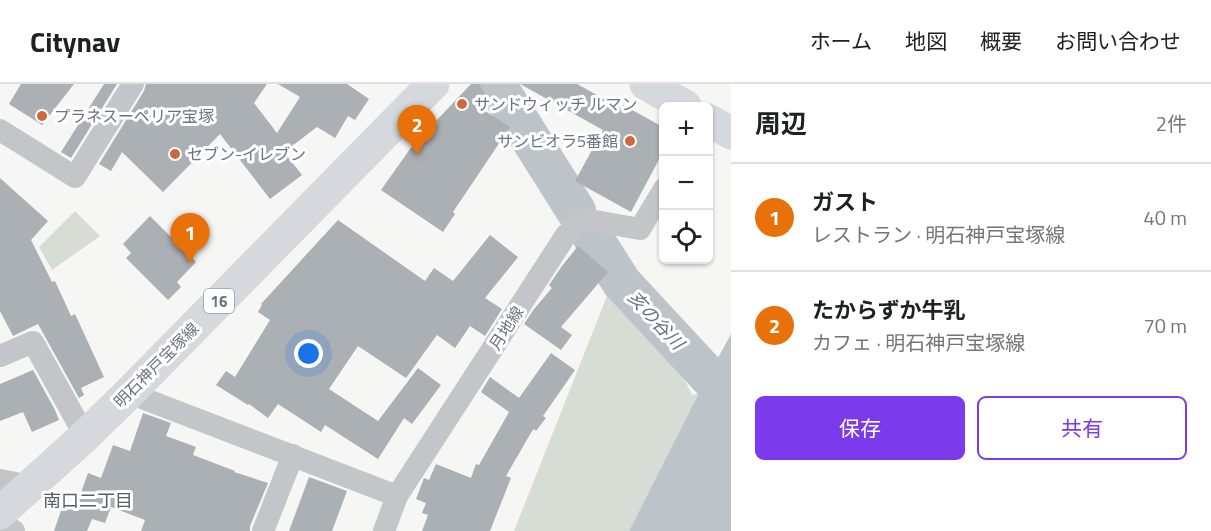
<!DOCTYPE html>
<html lang="ja">
<meta charset="utf-8">
<style>
:root{--surface:#fff;--page:#f2f2f2;--text:#202124;--muted:#757577;--line:#e0e0e0;--accent:#7c3aed}
body{margin:0;font-family:"Titillium Web","Noto Sans JP",sans-serif;background:var(--page);color:var(--text)}
.controls{position:absolute;right:18px;top:18px;display:grid;overflow:hidden;border-radius:9px;box-shadow:0 2px 4px #0004}
.controls button{width:54px;height:54px;display:grid;place-items:center;padding:0;border:0;border-bottom:2px solid var(--line);background:var(--surface);color:var(--text);font:30px sans-serif}
.you{position:absolute;left:309px;top:270px;width:21px;height:21px;margin:-15px;border:4px solid #fff;border-radius:50%;background:#1a73e8;box-shadow:0 0 0 9px #1a73e833}
.badge{display:grid;place-items:center;width:39px;height:39px;border-radius:50%;background:var(--accent);color:#fff;font-size:20px;font-weight:700}
.pin{position:absolute;translate:-50% -50px;filter:drop-shadow(0 2px 3px #0008)}
.pin::after{content:'';position:absolute;top:32px;width:21px;height:18px;background:inherit;clip-path:polygon(0 0,100% 0,50% 100%)}
.list{margin:0;padding:0;list-style:none}
h2{display:flex;justify-content:space-between;align-items:center;height:78px;margin:0;padding:0 24px;font-size:26px}
h2 small{font-size:20px;font-weight:400;color:var(--muted)}
.list li{display:grid;grid-template-columns:39px 1fr auto;gap:18px;align-items:center;box-sizing:border-box;height:108px;padding:0 24px;border-top:2px solid var(--line)}
.list b{display:block;font-size:22px;white-space:nowrap}
.list p{margin:0;font-size:20px;white-space:nowrap;color:var(--muted)}
.list em{font-size:20px;font-style:normal;color:var(--muted)}
.actions{display:flex;gap:12px;padding:18px 24px}
.actions a{flex:1;padding:14px 0;border:2px solid var(--accent);border-radius:9px;text-align:center;font-size:21px;color:var(--accent)}
.actions .main{background:var(--accent);color:#fff}
.icon{flex:none;width:33px;height:33px;fill:none;stroke:currentColor;stroke-width:2;stroke-linecap:round;stroke-linejoin:round}
.map{position:relative;flex:none;width:731px;height:447px;overflow:hidden}
header{display:flex;align-items:center;gap:36px;box-sizing:border-box;height:84px;padding:0 30px;background:var(--surface);border-bottom:2px solid var(--line)}
header strong{font-size:28px}
nav{display:flex;gap:33px;margin-inline-start:auto;font-size:21px}
main{display:flex}
aside{flex:1;background:var(--surface)}
.map>svg:first-child{display:block}
.green{fill:#d7ddd5}
.water{fill:#bcc4c9}
.lines{fill:none;stroke-linecap:round;stroke-linejoin:round}
.river{stroke:#bcc4c9;stroke-width:40}
.building{fill:#abb0b5}
.street{stroke:#c3c5c8;stroke-width:22}
.primary{stroke:#d5d8dc;stroke-width:33}
.poi-dot{fill:#cf693b;stroke:#fff;stroke-width:2}
.labels{text-anchor:middle;dominant-baseline:central;stroke-width:6;stroke-linejoin:round;paint-order:stroke}
.shield{fill:#fff;stroke:#969ea7;stroke-width:1.5}
.shield-label{font-size:15px;font-weight:bold;fill:#697481}
.poi-label{font-size:16px;fill:#697481;stroke:#fff;text-anchor:start}
.street-label{font-size:16px;fill:#697481;stroke:#fff}
.water-label{font-size:18px;font-style:italic;fill:#64747d;stroke:#fff}
.neighbourhood-label{font-size:18px;fill:#565e67;stroke:#fff}
</style>
<header>
<strong>Citynav</strong>
<nav><a>ホーム</a><a>地図</a><a>概要</a><a>お問い合わせ</a></nav>
</header>
<main>
<div class="map">
<svg width="731" height="447" viewBox="0 0 731 447">
<rect width="100%" height="100%" fill="#f6f6f4"/>
<g class="green">
<polygon points="75,127 100,152 52,186 39,163"/>
<polygon points="611,202 651,252 669,262 692,311 699,309 629,447 514,447"/>
</g>
<polygon class="water" points="731,250 731,447 629,447 699,309"/>
<g class="lines">
<g class="river">
<polyline points="496,0 576,127"/>
<polyline points="592,152 622,199 712,296 731,310"/>
</g>
</g>
<g class="building">
<polygon points="21,0 74,0 42,41 9,20"/>
<polygon points="104,0 117,0 71,74 61,68"/>
<polygon points="146,0 267,0 254,19 277,49 300,13 278,0 347,0 369,15 355,36 348,32 335,54 317,43 284,68 302,91 270,115 220,50 163,108 122,68 111,87 99,80 144,7"/>
<polygon points="471,0 479,0 490,17 482,25 510,43 453,128 455,130 443,148 381,106 410,65 437,38 436,37"/>
<polygon points="520,0 577,0 622,25 623,21 663,43 663,68 631,128 575,97 603,46"/>
<polygon points="0,94 48,137 31,156 52,198 55,197 71,232 75,230 104,293 81,304 84,311 79,314 38,240 13,252 0,227"/>
<polygon points="150,132 196,178 177,198 181,203 168,216 126,174 131,169 123,160"/>
<polygon points="338,136 425,197 434,184 453,197 490,151 518,173 485,214 502,225 485,252 470,242 455,264 437,251 406,294 358,262 329,305 378,337 418,284 441,301 412,340 404,334 378,375 325,341 321,348 278,320 268,334 249,320 248,321 216,301 226,287 235,293 270,236 258,228 262,221 261,220"/>
<polygon points="578,162 608,188 561,243 572,251 561,266 524,240 534,225 552,204 549,201 562,182"/>
<polygon points="551,269 575,286 543,332 546,334 536,347 534,345 532,347 506,392 511,394 490,447 422,447 428,431 422,429 426,419 416,415 424,394 429,396 436,380 471,394 476,380 479,381 509,328 481,308 490,293 519,314"/>
<polygon points="33,286 55,326 59,336 32,348 23,328 0,337 0,300"/>
<polygon points="143,329 171,339 166,352 196,363 193,371 235,387 234,388 268,399 250,442 250,447 141,447 145,436 111,423 105,439 92,435 87,447 54,447 64,418 76,423 88,389 101,394 113,361 130,367"/>
<polygon points="309,393 347,407 332,447 289,447"/>
</g>
<g class="lines">
<g class="street">
<polyline points="0,46 75,93 133,0"/>
<polyline points="0,272 33,258 85,352"/>
<polyline points="129,309 397,412"/>
<polyline points="0,396 30,402"/>
<polyline points="0,438 14,447"/>
<polyline points="263,447 293,371"/>
<polyline points="384,447 397,412 566,151 584,135 640,145 664,105"/>
</g>
<g class="primary">
<polyline points="646,0 685,22"/>
<polyline points="708,36 731,49"/>
<polyline points="0,429 85,352 129,309 433,0"/>
</g>
</g>
<g class="poi-dot">
<circle cx="462" cy="20" r="6"/>
<circle cx="42" cy="32" r="6"/>
<circle cx="630" cy="57" r="6"/>
<circle cx="175" cy="70" r="6"/>
</g>
<g class="labels">
<rect class="shield" x="204" y="205" width="30" height="24" rx="4.5"/>
<g class="shield-label">
<text x="219" y="217">16</text>
</g>
<g class="poi-label">
<text x="474" y="20">サンドウィッチ ルマン</text>
<text x="54" y="32">プラネスーペリア宝塚</text>
<text x="618" y="57" text-anchor="end">サンビオラ5番館</text>
<text x="187" y="70">セブン-イレブン</text>
</g>
<g class="street-label">
<text transform="translate(506 244) rotate(-57)">月地線</text>
<text transform="translate(156 281) rotate(-45)">明石神戸宝塚線</text>
</g>
<g class="water-label">
<text transform="translate(656 236) rotate(47)">亥の谷川</text>
</g>
<g class="neighbourhood-label">
<text x="88" y="416">南口二丁目</text>
</g>
</g>
</svg>
<div class="controls">
<button>+</button>
<button>−</button>
<button><svg class="icon" aria-label="locate" viewBox="0 0 24 24"><circle cx="12" cy="12" r="6"/><path d="M12 2v4M12 18v4M2 12h4M18 12h4"/></svg></button>
</div>
<div class="you"></div>
<div class="pin badge" style="left:190px;top:179px;background:#e8710a">1</div>
<div class="pin badge" style="left:417px;top:71px;background:#e8710a">2</div>
</div>
<aside>
<h2>周辺<small>2件</small></h2>
<ul class="list">
<li><span class="badge" style="background:#e8710a">1</span><div><b>ガスト</b><p>レストラン · 明石神戸宝塚線</p></div><em>40 m</em></li>
<li><span class="badge" style="background:#e8710a">2</span><div><b>たからずか牛乳</b><p>カフェ · 明石神戸宝塚線</p></div><em>70 m</em></li>
</ul>
<div class="actions"><a class="main">保存</a><a>共有</a></div>
</aside>
</main>
